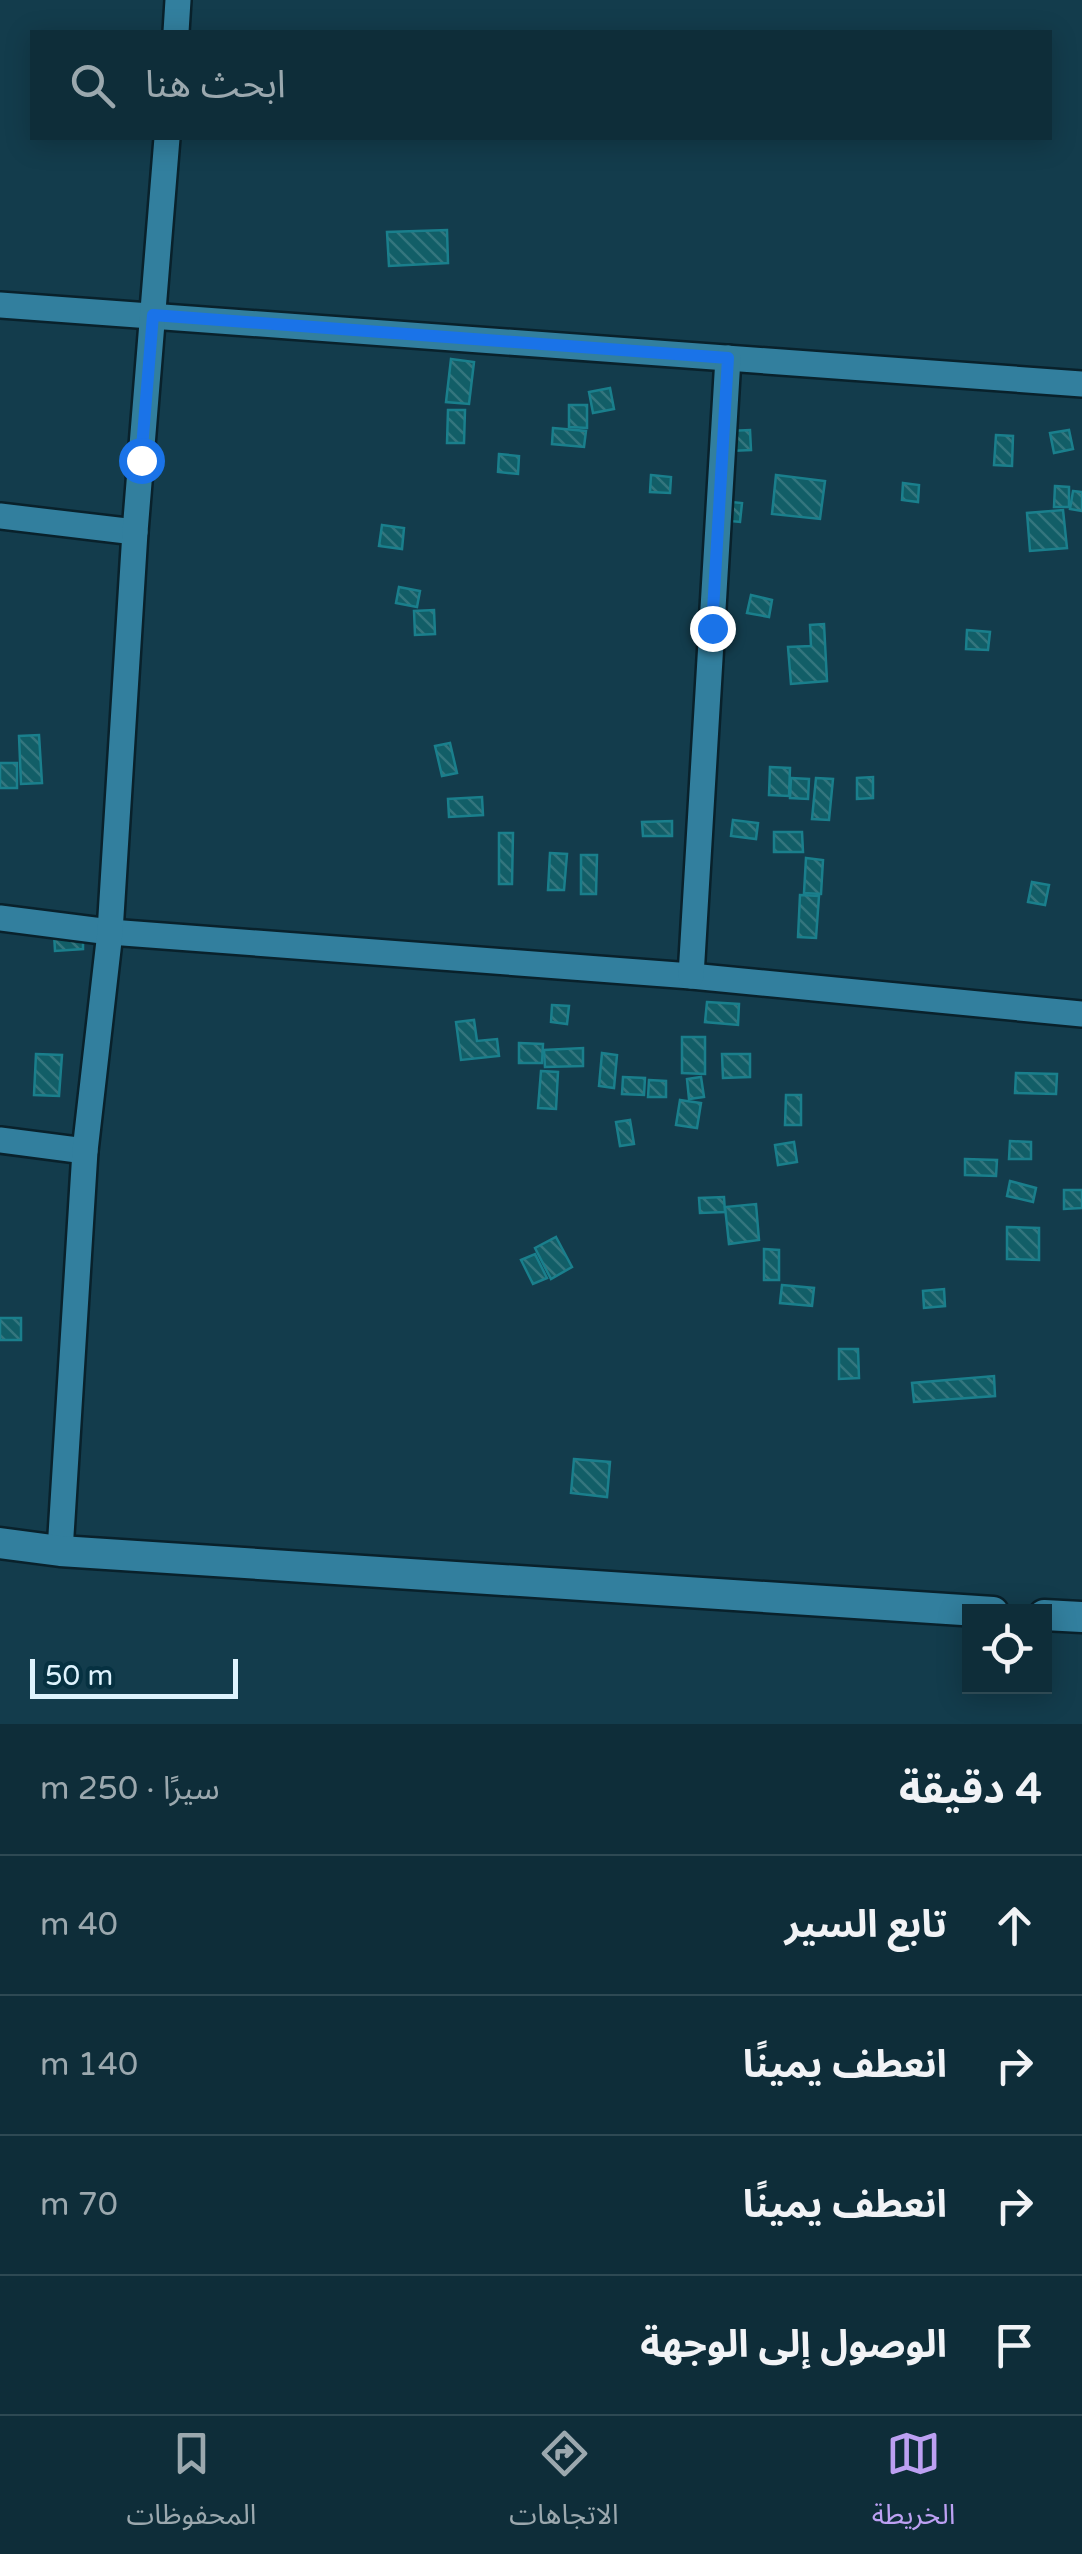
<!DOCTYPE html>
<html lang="ar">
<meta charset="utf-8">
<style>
:root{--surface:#0e2d39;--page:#173541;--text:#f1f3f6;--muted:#9ba8ae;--line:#2e4953;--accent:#bca0f2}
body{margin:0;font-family:"Varela Round","Noto Sans Arabic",sans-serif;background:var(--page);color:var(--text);direction:rtl}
.controls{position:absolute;right:30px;bottom:30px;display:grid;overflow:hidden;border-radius:0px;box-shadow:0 5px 25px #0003}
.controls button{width:90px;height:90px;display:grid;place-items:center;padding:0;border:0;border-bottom:2px solid var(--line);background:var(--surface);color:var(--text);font:50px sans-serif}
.scale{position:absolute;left:30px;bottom:25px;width:208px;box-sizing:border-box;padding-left:10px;border:5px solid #def3fd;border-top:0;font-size:28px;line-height:35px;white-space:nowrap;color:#def3fd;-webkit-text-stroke:8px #063141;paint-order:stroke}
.stop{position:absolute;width:30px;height:30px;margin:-22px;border:8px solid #1a73e8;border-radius:50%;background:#fff}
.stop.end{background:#1a73e8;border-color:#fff;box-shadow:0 2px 10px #0008}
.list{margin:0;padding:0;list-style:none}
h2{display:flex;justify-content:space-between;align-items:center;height:130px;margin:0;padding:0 40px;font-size:42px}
h2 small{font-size:32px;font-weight:400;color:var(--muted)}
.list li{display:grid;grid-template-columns:65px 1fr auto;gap:30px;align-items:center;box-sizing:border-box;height:140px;padding:0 40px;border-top:2px solid var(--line)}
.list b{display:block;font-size:38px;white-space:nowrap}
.list em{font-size:32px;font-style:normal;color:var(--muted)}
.icon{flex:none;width:55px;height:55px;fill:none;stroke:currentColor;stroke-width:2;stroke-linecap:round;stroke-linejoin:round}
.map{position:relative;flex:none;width:1082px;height:1724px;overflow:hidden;direction:ltr}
.search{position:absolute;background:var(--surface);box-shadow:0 5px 25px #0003;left:30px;right:30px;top:30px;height:110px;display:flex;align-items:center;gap:25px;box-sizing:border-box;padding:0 35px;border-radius:0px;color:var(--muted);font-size:38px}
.sheet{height:690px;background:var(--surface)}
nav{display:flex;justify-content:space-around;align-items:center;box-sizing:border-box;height:140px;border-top:2px solid var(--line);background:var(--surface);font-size:28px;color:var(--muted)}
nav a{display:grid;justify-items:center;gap:5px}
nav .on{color:var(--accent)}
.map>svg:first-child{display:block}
.building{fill:url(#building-back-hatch);stroke:#1a7f8c;stroke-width:2.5}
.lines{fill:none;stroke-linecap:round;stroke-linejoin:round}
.street-casing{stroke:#09212b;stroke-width:30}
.secondary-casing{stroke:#09212b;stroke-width:35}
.street{stroke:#327f9e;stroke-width:25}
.secondary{stroke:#327f9e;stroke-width:30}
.route{stroke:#1a73e8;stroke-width:12}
</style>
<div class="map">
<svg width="1082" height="1724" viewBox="0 0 1082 1724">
<defs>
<pattern id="building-back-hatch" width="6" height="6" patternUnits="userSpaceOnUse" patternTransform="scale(2.5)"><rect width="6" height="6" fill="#125e67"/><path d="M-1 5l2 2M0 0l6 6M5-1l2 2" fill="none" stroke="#34767e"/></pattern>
</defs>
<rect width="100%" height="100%" fill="#133c4c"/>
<g class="building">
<polygon points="447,230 448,263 389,266 387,232"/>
<polygon points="451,359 474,362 469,404 446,402"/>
<polygon points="610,388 614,409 593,413 589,392"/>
<polygon points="569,405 587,405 587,428 569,427"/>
<polygon points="448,410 465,410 464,443 447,443"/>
<polygon points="553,428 586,431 584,447 552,444"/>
<polygon points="750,430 751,450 729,451 728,431"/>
<polygon points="1069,430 1073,449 1054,453 1050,433"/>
<polygon points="996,435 1013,436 1012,466 994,465"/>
<polygon points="499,454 519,456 518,474 498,472"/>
<polygon points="651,475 671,477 670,493 650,492"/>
<polygon points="776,475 825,481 820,519 772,514"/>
<polygon points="903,483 919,485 918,502 902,500"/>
<polygon points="1055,486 1069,487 1069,507 1054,507"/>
<polygon points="1073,491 1082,492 1082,511 1070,509"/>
<polygon points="721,501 742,503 740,522 719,520"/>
<polygon points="1063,510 1067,548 1030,551 1027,513"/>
<polygon points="382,525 404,528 402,549 379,546"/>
<polygon points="399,587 420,591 417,607 396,603"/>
<polygon points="751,595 772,600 769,617 747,613"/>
<polygon points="434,610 435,634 415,635 414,611"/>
<polygon points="824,624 827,681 791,684 788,647 811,646 810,625"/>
<polygon points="967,630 990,632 988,650 966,649"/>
<polygon points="39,735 42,783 21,784 19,736"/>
<polygon points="450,743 457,773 442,776 435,746"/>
<rect x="0" y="763" width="17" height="25"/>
<polygon points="770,767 790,768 789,796 769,795"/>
<polygon points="873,777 873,798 857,799 857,778"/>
<polygon points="791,778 809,779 808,799 790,798"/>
<polygon points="816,778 833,779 829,820 812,819"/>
<polygon points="482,797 483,815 449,817 448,799"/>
<polygon points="733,820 758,823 756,839 731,836"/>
<polygon points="672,821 672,836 643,836 642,822"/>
<polygon points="774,832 802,832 803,852 774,852"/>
<polygon points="499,833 513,833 512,884 499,884"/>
<polygon points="550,853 567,854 564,890 548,890"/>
<polygon points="581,855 597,855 596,894 581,894"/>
<polygon points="806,858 823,860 821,894 804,893"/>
<polygon points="1032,882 1049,885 1045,905 1028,902"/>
<polygon points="800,895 819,896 816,938 798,937"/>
<polygon points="83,931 83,949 55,951 54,933"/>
<polygon points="707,1002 739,1004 738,1025 705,1022"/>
<polygon points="552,1005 569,1006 567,1024 551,1022"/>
<polygon points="474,1020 477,1041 497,1039 499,1056 461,1060 456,1022"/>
<polygon points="682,1037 705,1037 705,1074 682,1073"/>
<polygon points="519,1043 543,1044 542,1063 519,1063"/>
<polygon points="583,1048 583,1066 545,1067 544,1050"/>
<polygon points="602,1053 617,1055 614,1088 599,1086"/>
<polygon points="36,1054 62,1055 59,1096 34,1095"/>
<polygon points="722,1054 750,1054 750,1077 723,1078"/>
<polygon points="541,1071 558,1072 556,1109 538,1108"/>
<polygon points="1016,1073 1057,1074 1056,1094 1015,1093"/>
<polygon points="623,1077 645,1078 644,1095 622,1094"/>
<polygon points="701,1077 704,1097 689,1099 687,1079"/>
<polygon points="649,1080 666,1081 666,1097 648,1097"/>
<polygon points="786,1095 801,1095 801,1125 785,1125"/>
<polygon points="680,1100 701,1103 697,1128 676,1125"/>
<polygon points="630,1120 634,1144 620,1146 616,1122"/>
<polygon points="1010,1141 1031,1142 1031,1159 1009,1159"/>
<polygon points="794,1142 797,1162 778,1165 775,1145"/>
<polygon points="965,1159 997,1160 996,1176 965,1175"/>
<polygon points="1010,1181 1036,1188 1033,1202 1007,1196"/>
<polygon points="1064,1190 1082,1190 1082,1208 1064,1209"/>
<polygon points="724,1197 725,1212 700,1213 699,1198"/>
<polygon points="756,1204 759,1240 729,1244 725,1207"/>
<polygon points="1007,1227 1039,1228 1039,1260 1007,1259"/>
<polygon points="556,1237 572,1267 551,1279 535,1248"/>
<polygon points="764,1249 779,1250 779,1280 764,1280"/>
<polygon points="535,1254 547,1278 533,1284 521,1260"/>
<polygon points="782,1285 814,1288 812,1306 780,1303"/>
<polygon points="944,1289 945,1306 924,1308 923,1291"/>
<rect x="0" y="1318" width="21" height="22"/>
<polygon points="839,1349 858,1349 859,1378 839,1379"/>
<polygon points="994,1376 995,1396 914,1402 912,1383"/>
<polygon points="574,1459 610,1462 607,1497 571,1493"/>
</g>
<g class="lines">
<defs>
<g id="street">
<polyline points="176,32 178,0"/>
<polyline points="0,305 1082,384"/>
<polyline points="0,516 135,532"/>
<polyline points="0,918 110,932 691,976 1082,1014"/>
<polyline points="691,976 728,358"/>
<polyline points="0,1140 85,1151"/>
<polyline points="60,1551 85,1151 110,932 135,532 167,138"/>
</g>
<g id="secondary">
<polyline points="0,1543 60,1551 993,1612"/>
<polyline points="1044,1615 1082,1617"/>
</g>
</defs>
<use href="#street" class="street-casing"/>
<use href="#secondary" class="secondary-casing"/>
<use href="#street" class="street"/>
<use href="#secondary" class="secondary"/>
</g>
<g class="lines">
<polyline class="route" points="141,460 153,315 728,358 712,628"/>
</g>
</svg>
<div class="controls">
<button><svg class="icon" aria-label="locate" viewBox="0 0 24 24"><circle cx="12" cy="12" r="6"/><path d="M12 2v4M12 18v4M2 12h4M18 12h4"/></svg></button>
</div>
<div class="scale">50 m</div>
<div class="stop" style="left:141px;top:460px"></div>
<div class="stop end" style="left:712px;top:628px"></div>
<div class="search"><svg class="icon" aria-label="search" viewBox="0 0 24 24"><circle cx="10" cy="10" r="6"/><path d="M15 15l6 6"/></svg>ابحث هنا</div>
</div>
<section class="sheet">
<h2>4 دقيقة<small>سيرًا · 250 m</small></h2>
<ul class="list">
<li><svg class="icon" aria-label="ahead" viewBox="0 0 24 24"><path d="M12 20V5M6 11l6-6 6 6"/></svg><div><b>تابع السير</b></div><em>40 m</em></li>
<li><svg class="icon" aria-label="right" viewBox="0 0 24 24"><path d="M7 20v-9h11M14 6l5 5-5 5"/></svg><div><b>انعطف يمينًا</b></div><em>140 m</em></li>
<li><svg class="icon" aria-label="right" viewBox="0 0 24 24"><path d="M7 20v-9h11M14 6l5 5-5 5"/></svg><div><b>انعطف يمينًا</b></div><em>70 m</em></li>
<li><svg class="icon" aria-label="arrive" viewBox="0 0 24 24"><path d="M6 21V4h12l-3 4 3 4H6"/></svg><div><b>الوصول إلى الوجهة</b></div></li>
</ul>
</section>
<nav>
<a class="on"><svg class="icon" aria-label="map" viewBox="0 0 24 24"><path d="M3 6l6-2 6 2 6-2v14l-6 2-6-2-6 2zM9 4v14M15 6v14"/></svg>الخريطة</a>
<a><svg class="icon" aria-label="directions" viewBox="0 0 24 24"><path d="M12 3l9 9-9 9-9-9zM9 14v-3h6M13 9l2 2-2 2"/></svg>الاتجاهات</a>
<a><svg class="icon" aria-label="saved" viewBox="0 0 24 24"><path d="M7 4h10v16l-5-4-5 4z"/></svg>المحفوظات</a>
</nav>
